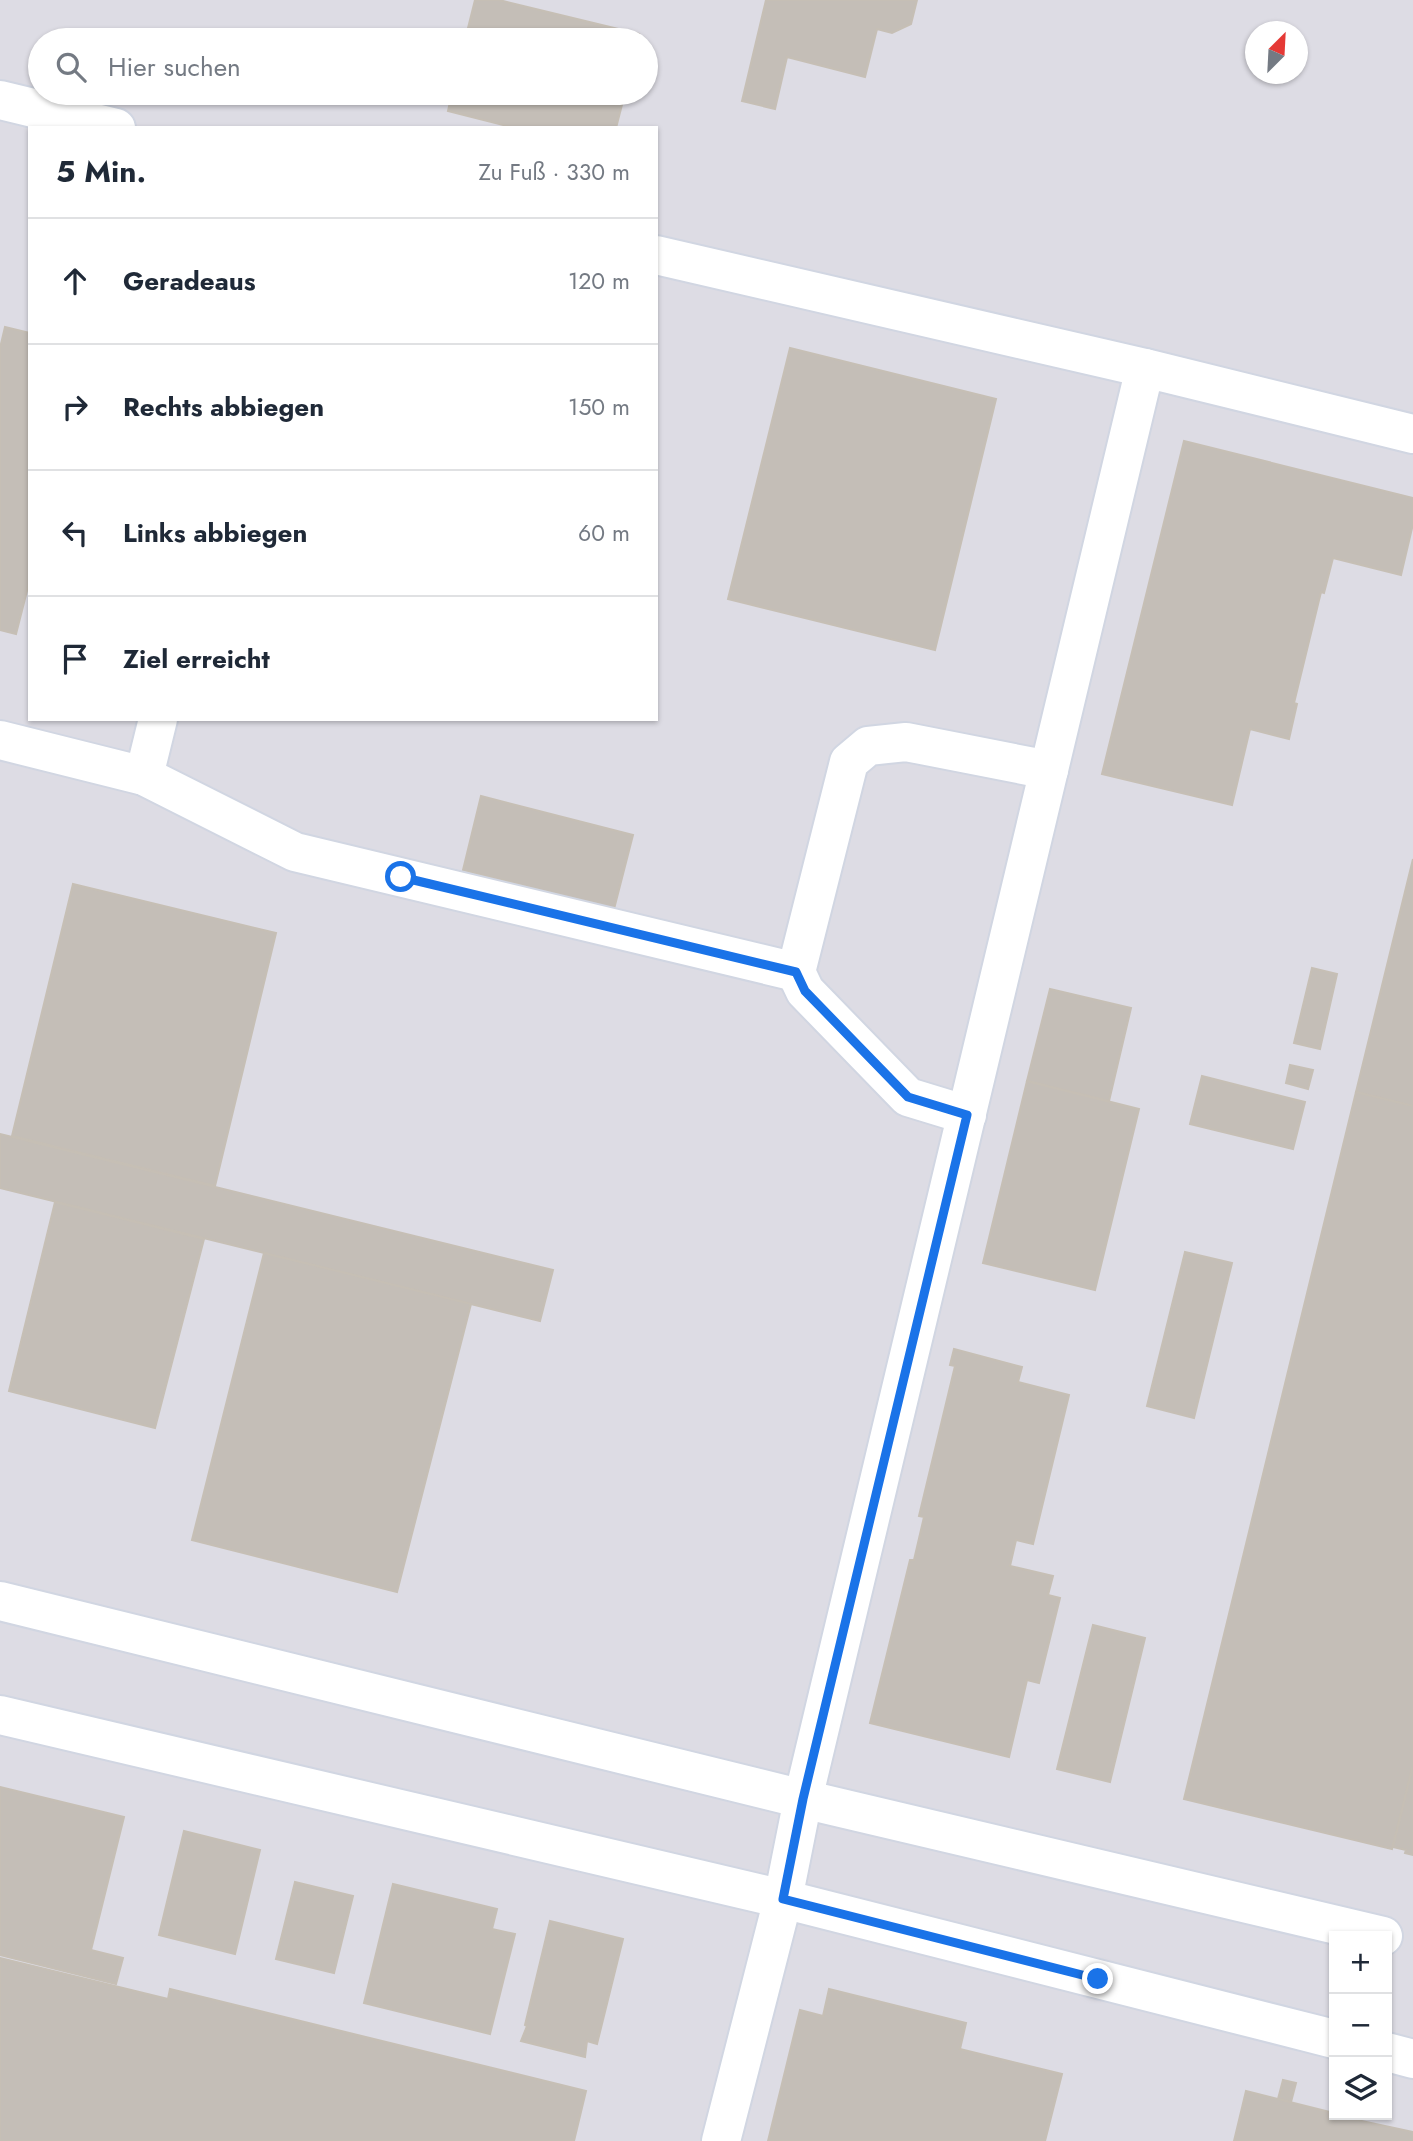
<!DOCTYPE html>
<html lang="de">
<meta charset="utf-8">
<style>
:root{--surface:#fff;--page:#f6f6f7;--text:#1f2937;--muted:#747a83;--line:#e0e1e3}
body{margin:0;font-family:Jost,sans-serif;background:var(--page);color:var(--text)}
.controls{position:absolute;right:21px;bottom:21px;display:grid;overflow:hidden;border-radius:0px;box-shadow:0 2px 5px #0004}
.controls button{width:63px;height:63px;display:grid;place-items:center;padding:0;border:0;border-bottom:2px solid var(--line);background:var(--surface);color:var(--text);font:35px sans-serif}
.compass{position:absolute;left:1245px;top:21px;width:63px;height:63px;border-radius:50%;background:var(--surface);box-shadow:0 2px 5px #0004;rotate:24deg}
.stop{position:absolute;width:21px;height:21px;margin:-16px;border:5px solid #1a73e8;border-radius:50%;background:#fff}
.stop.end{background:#1a73e8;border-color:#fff;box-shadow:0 2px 7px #0008}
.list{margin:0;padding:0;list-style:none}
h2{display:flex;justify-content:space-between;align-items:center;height:91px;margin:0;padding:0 28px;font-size:30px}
h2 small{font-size:23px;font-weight:400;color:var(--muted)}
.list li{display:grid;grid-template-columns:46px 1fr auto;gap:21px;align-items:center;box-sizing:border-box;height:126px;padding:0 28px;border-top:2px solid var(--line)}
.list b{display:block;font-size:26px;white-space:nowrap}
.list em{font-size:23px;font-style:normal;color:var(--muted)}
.icon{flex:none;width:38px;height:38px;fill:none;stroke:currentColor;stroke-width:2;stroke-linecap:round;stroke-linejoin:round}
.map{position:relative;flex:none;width:1413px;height:2141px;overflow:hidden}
.search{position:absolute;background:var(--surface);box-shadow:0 2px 5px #0004;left:28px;top:28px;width:630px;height:77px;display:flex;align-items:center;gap:18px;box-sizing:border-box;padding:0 24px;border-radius:38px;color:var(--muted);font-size:26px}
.panel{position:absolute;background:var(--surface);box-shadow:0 2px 5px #0004;left:28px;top:126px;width:630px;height:595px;border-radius:0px}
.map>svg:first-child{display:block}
.industrial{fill:#dddce4;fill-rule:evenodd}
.building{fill:#c4beb7;stroke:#c6bfb5;stroke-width:2}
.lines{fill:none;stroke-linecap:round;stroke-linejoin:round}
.minor-casing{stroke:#d1d6e2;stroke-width:42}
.minor{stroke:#fff;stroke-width:38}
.route{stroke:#1a73e8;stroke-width:9}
</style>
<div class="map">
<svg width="1413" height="2141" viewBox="0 0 1413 2141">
<rect width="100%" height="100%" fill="#ebe3db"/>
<path class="industrial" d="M0 0H1413V2141H0ZM1256 32H1298V74H1256ZM40 40H646V93H40ZM30 128H656V719H30ZM1334 1936H1387V2115H1334Z"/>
<g class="building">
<polygon points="475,0 499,0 639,34 637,40 465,40"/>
<polygon points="766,0 917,0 911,24 892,33 877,29 865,77 787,57 775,109 742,101"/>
<polygon points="452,93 625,93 616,128 515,128 448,111"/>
<polygon points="5,327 30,333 30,579 16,634 0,630 0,348"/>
<polygon points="790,348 996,399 935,650 728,599"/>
<polygon points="1184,441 1413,498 1413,524 1401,575 1333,558 1324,593 1321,592 1294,703 1297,704 1289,739 1250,729 1232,805 1102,774"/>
<polygon points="481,796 633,835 614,909 463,870"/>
<polygon points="1413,859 1413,1106 1356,1092"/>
<polygon points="73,884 276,933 215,1186 12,1136"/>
<polygon points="1312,968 1337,974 1320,1049 1294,1043"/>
<polygon points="1050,989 1131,1008 1109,1101 1027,1081"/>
<polygon points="1290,1065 1313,1070 1308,1089 1286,1083"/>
<polygon points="1202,1076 1305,1102 1293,1149 1190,1124"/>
<polygon points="1027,1081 1139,1109 1095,1290 983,1263"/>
<polygon points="1356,1092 1413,1106 1413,1765 1392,1849 1184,1799"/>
<polygon points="0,1134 553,1270 540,1321 0,1188"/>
<polygon points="55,1202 204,1239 155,1428 9,1391"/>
<polygon points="1185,1252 1232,1263 1194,1418 1147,1406"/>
<polygon points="264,1253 471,1304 397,1592 192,1540"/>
<polygon points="954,1349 1022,1367 1018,1382 1069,1395 1033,1544 1016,1540 1010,1566 1053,1576 1048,1595 1060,1598 1039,1683 1027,1680 1009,1757 870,1723 910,1560 914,1560 924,1517 919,1516 955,1366 950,1365"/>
<polygon points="1093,1625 1145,1638 1110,1782 1057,1769"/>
<polygon points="1413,1765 1413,1855 1405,1853 1406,1850 1393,1847"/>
<polygon points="0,1787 124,1817 91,1950 123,1958 116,1984 0,1955"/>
<polygon points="184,1831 260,1850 235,1954 159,1935"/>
<polygon points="295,1882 353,1896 334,1973 276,1959"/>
<polygon points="393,1884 497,1909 492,1929 515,1934 490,2034 364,2003"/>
<polygon points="550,1921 623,1939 597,2044 587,2041 585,2057 521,2041 527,2026 525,2025"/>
<polygon points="0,1958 168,1999 170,1989 586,2091 574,2141 0,2141"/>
<polygon points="829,1989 966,2023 960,2049 1062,2074 1045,2141 768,2141 800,2010 823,2016"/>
<polygon points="1283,2080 1296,2083 1291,2102 1278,2099"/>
<polygon points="1246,2091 1334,2113 1334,2115 1413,2132 1413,2141 1234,2141"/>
</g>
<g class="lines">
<defs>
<g id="minor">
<polyline points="0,100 116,128"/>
<polyline points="656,255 1145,368"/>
<polyline points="0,740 144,776 295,852 796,972"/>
<polyline points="144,776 158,719"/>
<polyline points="967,1115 908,1097 805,991 796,972 849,762 868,746 906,742 1049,770"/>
<polyline points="0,1601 803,1799 1383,1936"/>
<polyline points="0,1715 783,1899 1334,2039"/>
<polyline points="1387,2052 1413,2059"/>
<polyline points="721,2141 783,1899 803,1799 1145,368 1413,434"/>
</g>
</defs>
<use href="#minor" class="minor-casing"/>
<use href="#minor" class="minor"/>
</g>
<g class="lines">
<polyline class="route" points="401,877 796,972 805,991 908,1097 967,1115 803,1799 783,1899 1098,1979"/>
</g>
</svg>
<div class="controls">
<button>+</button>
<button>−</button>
<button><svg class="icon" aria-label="layers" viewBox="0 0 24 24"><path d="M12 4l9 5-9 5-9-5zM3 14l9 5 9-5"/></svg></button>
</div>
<svg class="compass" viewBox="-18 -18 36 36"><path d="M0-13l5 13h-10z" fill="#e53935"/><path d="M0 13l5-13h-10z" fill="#747a83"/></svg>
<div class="stop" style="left:401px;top:877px"></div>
<div class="stop end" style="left:1098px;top:1979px"></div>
<div class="search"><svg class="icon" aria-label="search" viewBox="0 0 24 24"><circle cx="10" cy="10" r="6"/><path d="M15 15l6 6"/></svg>Hier suchen</div>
<section class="panel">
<h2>5 Min.<small>Zu Fuß · 330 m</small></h2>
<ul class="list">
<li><svg class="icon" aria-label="ahead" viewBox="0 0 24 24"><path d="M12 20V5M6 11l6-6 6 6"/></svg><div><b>Geradeaus</b></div><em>120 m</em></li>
<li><svg class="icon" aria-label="right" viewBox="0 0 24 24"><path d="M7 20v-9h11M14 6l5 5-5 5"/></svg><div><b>Rechts abbiegen</b></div><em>150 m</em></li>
<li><svg class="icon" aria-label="left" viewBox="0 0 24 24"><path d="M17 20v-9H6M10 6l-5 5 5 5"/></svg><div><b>Links abbiegen</b></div><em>60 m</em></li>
<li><svg class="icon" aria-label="arrive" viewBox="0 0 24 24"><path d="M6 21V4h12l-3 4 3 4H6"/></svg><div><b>Ziel erreicht</b></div></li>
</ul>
</section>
</div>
